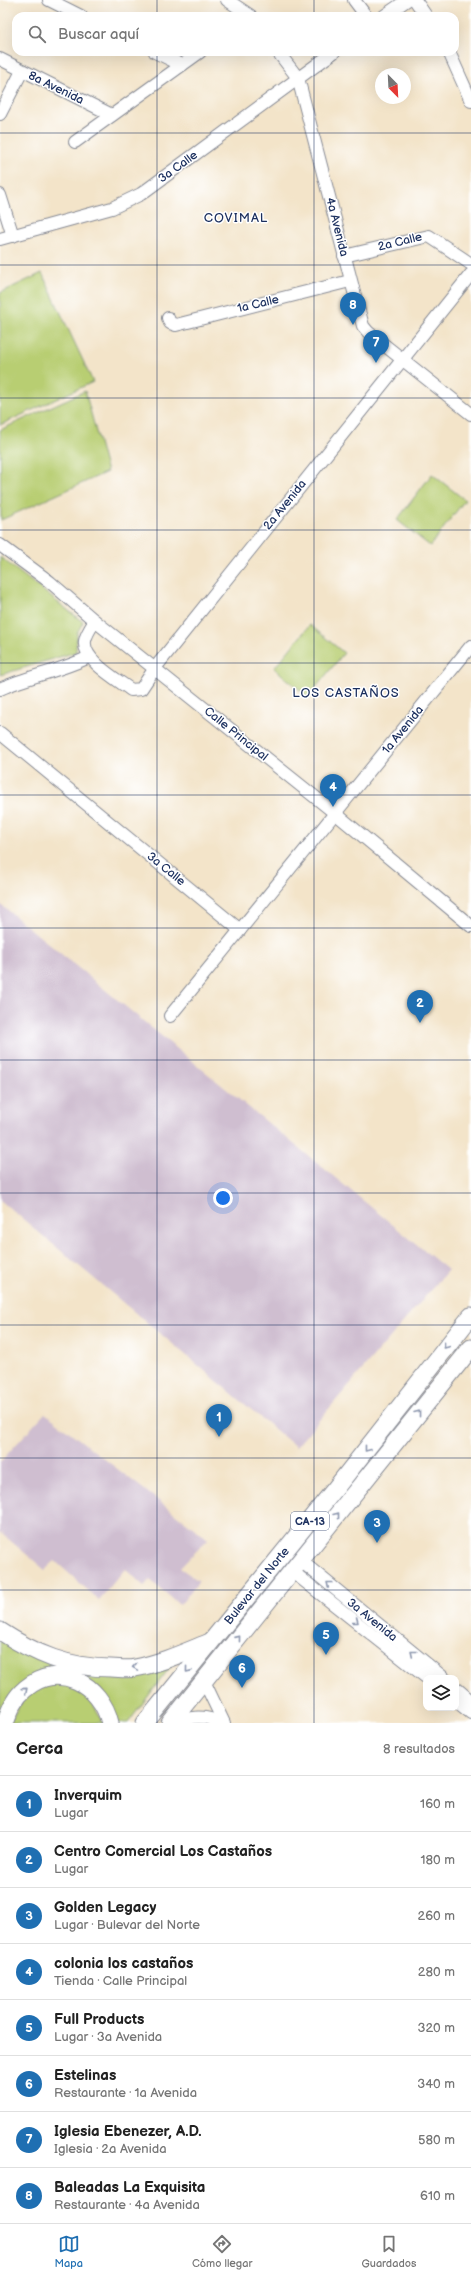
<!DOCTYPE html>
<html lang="es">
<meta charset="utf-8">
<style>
:root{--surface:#fff;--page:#f6f6f6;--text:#222;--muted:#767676;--line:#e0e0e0;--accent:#1f6fb2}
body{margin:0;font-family:"Balsamiq Sans",sans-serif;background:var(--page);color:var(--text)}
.controls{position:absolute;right:12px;bottom:12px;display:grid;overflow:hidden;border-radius:8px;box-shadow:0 4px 16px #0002}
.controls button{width:36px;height:36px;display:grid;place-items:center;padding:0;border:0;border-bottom:1px solid var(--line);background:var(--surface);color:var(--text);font:20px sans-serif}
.compass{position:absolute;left:375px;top:68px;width:36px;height:36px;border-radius:50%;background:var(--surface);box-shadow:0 4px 16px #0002;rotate:156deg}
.you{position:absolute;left:223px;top:1198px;width:14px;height:14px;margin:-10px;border:3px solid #fff;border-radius:50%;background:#1a73e8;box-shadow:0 0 0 6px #1a73e833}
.badge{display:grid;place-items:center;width:26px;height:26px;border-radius:50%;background:var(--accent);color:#fff;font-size:13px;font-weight:700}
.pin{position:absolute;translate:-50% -33px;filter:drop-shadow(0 1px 2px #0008)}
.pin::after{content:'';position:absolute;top:21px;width:14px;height:12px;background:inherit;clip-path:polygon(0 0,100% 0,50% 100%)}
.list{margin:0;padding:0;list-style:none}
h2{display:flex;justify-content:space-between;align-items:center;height:52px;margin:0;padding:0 16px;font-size:17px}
h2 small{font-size:13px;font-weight:400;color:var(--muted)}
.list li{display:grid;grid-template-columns:26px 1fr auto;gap:12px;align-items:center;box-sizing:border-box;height:56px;padding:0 16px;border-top:1px solid var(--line)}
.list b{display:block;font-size:15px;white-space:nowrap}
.list p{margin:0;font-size:13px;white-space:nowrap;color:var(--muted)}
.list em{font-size:13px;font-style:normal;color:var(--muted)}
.icon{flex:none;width:22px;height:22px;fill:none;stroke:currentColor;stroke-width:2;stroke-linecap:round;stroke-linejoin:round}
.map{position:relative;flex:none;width:471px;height:1723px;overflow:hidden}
.search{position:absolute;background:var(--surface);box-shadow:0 4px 16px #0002;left:12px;right:12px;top:12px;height:44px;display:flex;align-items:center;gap:10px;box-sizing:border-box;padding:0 14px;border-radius:12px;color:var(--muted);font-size:15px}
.sheet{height:500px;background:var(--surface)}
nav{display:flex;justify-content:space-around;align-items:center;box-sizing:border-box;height:56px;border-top:1px solid var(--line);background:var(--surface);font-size:11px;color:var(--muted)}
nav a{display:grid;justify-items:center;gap:2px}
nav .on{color:var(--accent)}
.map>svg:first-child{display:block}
.industrial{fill:#cfbed0}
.green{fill:#b8ce72;stroke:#6a7e68}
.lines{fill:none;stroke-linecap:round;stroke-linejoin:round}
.minor-casing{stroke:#878a94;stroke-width:14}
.highway-casing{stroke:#878a94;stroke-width:19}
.minor{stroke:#fff;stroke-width:12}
.highway{stroke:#fff;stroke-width:17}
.oneway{stroke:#8d97ae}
.grid{fill:none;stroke:#1b2f5e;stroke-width:1;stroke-opacity:0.55}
.labels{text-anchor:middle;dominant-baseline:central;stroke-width:3;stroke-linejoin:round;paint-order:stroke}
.shield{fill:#fff;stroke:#5f6d8e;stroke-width:1}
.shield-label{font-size:11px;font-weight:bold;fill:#1b2f5e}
.street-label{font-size:12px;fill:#1b2f5e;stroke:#fff}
.neighbourhood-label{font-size:13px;letter-spacing:1px;fill:#1b2f5e;stroke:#fff}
</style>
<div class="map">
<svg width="471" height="1723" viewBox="0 0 471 1723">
<rect width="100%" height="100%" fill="#fff"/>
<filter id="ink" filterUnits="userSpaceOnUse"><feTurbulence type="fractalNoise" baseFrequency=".025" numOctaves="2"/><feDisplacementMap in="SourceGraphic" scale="8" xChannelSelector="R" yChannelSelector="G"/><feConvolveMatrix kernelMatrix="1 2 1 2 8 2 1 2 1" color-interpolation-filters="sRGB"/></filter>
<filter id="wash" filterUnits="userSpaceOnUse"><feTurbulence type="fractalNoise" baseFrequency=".012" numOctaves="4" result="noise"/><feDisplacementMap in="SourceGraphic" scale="16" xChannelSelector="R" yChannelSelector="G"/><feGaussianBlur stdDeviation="0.9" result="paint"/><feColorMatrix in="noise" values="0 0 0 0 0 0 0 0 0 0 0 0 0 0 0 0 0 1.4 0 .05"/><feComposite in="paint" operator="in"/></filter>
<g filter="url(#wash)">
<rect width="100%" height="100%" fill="#f3e4c9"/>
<g class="industrial">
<polygon points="0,904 448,1270 296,1447 0,1200"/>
<polygon points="45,1413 208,1539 180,1568 199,1581 180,1605 150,1580 144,1586 125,1569 99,1600 55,1561 45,1570 0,1532 0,1462"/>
</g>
<g class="green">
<polygon points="42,273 93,382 0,425 0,293"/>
<polygon points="85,391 107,472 1,520 0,430"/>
<polygon points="432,474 465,500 430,546 397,520"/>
<polygon points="0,557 83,622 77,633 76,652 0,675"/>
<polygon points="310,625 344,653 308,697 274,668"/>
<polygon points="0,1637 53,1665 174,1662 128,1723 115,1723 112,1714 57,1672 0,1715"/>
<polygon points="63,1680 84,1688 104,1723 9,1723 27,1692"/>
</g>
</g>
<g filter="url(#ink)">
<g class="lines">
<defs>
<g id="minor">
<polyline points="49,0 81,16"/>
<polyline points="227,0 251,16"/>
<polyline points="354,0 366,16"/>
<polyline points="415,0 426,16"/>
<polyline points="384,16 407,0"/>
<polyline points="155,52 182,65"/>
<polyline points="278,52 298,78 363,326 368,332 471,414"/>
<polyline points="449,52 471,101"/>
<polyline points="0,59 112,115"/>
<polyline points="0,114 22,71"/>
<polyline points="75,142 200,52"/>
<polyline points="0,195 13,236"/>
<polyline points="0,239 112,208 141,194 334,52"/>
<polyline points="344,256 429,236 471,264"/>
<polyline points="168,318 170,323 176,325 350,281"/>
<polyline points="0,545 50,582 95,621 335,813 471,926"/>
<path d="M95 621C91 627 86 634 85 641 82 660 118 680 131 690L141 689 155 668 471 274"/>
<path d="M0 689C29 676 61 671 89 657"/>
<polyline points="0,733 240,930"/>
<polyline points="170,1016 471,646"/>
<polyline points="301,1561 444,1678"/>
<polyline points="293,1572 427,1678"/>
<polyline points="204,1681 224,1723"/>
<polyline points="456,1688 471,1701"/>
<polyline points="456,1701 471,1713"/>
<path d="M176 1723C192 1715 206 1716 222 1723"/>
</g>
<g id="highway">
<path d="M0 1631C35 1654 69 1668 111 1668 119 1668 127 1670 135 1668 161 1663 185 1652 210 1642"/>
<path d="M5 1723C10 1710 14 1698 25 1689 58 1660 101 1684 110 1723"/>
<polyline points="145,1723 335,1489 471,1316"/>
<polyline points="170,1723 471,1348"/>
</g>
</defs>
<use href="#minor" class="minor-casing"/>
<use href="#highway" class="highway-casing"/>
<use href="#minor" class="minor"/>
<use href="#highway" class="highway"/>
</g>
<defs><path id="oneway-chevron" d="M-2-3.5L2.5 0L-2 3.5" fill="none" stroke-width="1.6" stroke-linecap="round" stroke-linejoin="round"/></defs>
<g class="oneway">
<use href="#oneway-chevron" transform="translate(446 1346) rotate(128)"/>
<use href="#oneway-chevron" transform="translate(418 1413) rotate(-52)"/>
<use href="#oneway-chevron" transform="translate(367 1449) rotate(128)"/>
<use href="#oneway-chevron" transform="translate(337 1515) rotate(-52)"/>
<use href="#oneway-chevron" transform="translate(329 1584) rotate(-141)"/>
<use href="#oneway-chevron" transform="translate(356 1621) rotate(38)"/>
<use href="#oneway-chevron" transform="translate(238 1638) rotate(-51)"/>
<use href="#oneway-chevron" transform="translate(413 1653) rotate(-141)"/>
<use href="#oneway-chevron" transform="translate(135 1667) rotate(171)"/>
<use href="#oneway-chevron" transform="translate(188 1670) rotate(129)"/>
<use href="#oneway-chevron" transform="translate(25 1690) rotate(-41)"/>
</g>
</g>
<path class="grid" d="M157 0V16M314 0V16M157 52V1723M314 52V1723M0 133H471M0 265H471M0 398H471M0 530H471M0 663H471M0 795H471M0 928H471M0 1060H471M0 1193H471M0 1325H471M0 1458H471M0 1590H471"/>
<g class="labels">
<rect class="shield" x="291" y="1512" width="38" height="18" rx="3"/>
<g class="shield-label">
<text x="310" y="1521">CA-13</text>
</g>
<g class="street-label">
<text transform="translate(56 88) rotate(26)">8a Avenida</text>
<text transform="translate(178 167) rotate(-36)">3a Calle</text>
<text transform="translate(337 227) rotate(76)">4a Avenida</text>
<text transform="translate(400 242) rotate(-14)">2a Calle</text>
<text transform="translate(258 304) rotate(-13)">1a Calle</text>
<text transform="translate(285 505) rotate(-51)">2a Avenida</text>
<text transform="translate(403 730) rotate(-51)">1a Avenida</text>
<text transform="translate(236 734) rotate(39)">Calle Principal</text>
<text transform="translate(166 869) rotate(39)">3a Calle</text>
<text transform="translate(257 1586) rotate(-51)">Bulevar del Norte</text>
<text transform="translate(372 1620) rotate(39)">3a Avenida</text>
</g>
<g class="neighbourhood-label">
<text x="236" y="218">COVIMAL</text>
<text x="346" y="693">LOS CASTAÑOS</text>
</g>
</g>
</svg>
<div class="controls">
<button><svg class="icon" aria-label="layers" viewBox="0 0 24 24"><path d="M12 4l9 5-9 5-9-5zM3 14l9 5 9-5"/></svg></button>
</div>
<svg class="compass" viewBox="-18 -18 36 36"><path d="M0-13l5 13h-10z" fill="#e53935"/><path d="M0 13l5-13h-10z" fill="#767676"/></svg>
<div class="you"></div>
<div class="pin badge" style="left:219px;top:1437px">1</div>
<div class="pin badge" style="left:420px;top:1023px">2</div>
<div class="pin badge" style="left:377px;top:1543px">3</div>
<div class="pin badge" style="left:333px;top:807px">4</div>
<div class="pin badge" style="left:326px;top:1655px">5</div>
<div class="pin badge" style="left:242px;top:1688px">6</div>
<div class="pin badge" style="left:376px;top:363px">7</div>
<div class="pin badge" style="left:353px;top:325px">8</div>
<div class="search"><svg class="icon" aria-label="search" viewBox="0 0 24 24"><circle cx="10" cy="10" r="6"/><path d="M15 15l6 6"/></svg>Buscar aquí</div>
</div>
<section class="sheet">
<h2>Cerca<small>8 resultados</small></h2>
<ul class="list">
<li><span class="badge">1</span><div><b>Inverquim</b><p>Lugar</p></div><em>160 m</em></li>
<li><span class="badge">2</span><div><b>Centro Comercial Los Castaños</b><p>Lugar</p></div><em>180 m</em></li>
<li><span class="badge">3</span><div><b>Golden Legacy</b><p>Lugar · Bulevar del Norte</p></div><em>260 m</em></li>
<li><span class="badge">4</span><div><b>colonia los castaños</b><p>Tienda · Calle Principal</p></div><em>280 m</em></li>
<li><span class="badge">5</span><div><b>Full Products</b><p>Lugar · 3a Avenida</p></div><em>320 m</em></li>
<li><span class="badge">6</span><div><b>Estelinas</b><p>Restaurante · 1a Avenida</p></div><em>340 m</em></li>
<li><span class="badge">7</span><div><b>Iglesia Ebenezer, A.D.</b><p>Iglesia · 2a Avenida</p></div><em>580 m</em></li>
<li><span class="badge">8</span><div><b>Baleadas La Exquisita</b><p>Restaurante · 4a Avenida</p></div><em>610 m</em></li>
</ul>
</section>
<nav>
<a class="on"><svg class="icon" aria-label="map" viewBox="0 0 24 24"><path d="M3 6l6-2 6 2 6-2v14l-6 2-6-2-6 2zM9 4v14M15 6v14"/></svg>Mapa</a>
<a><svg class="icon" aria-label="directions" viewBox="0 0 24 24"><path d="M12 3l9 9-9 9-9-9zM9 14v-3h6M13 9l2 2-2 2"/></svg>Cómo llegar</a>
<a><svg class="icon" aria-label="saved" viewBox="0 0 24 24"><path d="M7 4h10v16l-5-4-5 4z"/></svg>Guardados</a>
</nav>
